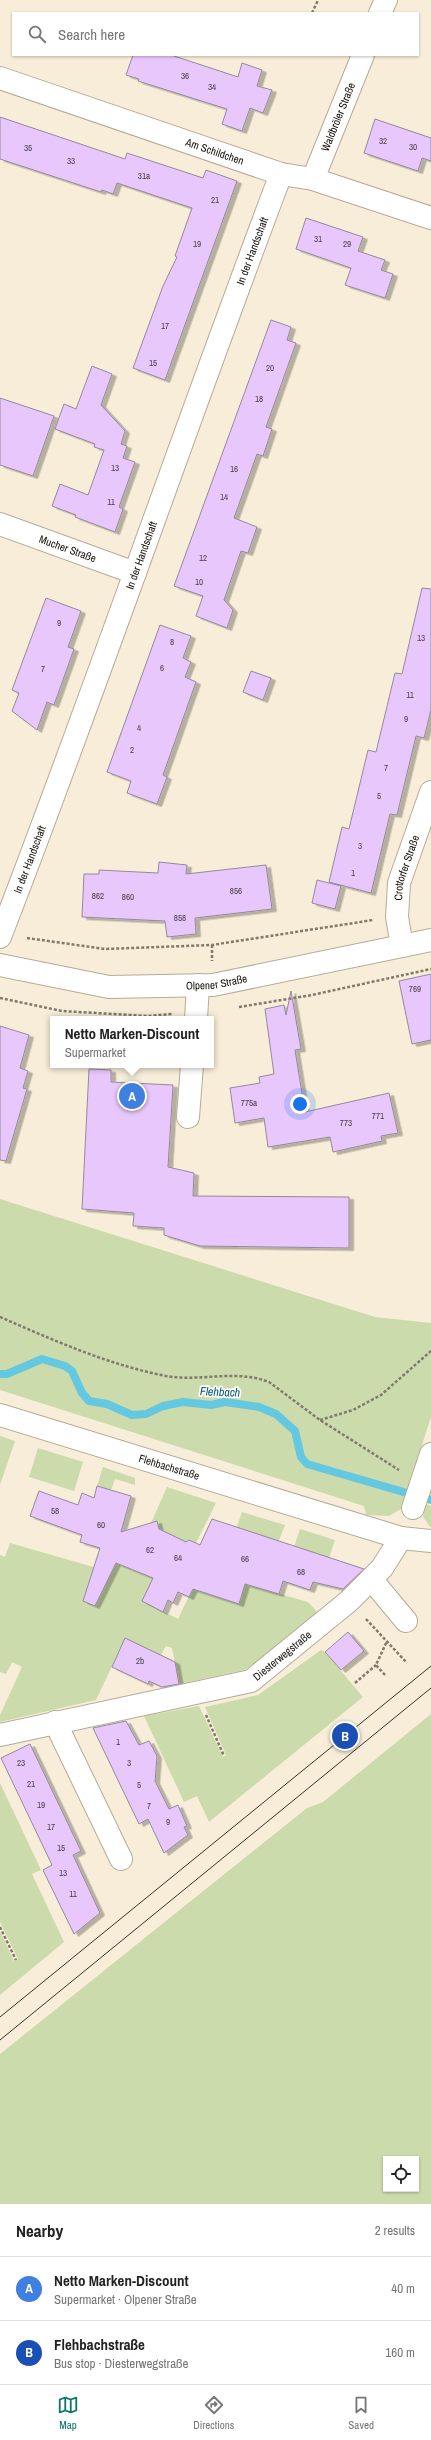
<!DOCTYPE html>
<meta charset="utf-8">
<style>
:root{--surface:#fff;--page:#f6f6f6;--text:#222;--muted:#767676;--line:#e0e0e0;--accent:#0f766e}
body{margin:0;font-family:"Archivo Narrow",sans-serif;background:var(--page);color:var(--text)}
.controls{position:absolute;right:12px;bottom:12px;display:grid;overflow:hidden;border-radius:0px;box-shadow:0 1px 3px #0004}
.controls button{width:36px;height:36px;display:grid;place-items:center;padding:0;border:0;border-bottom:1px solid var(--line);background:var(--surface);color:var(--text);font:20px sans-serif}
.you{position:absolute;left:300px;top:1104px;width:14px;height:14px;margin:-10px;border:3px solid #fff;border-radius:50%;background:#1a73e8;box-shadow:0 0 0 6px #1a73e833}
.badge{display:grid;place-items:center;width:26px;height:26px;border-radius:50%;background:var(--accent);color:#fff;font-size:13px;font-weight:700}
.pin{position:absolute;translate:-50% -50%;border:2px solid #fff;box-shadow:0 1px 4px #0006}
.popup{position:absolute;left:50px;top:1016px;width:164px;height:52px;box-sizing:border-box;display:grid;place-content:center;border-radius:0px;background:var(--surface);filter:drop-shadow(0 1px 3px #0005);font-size:13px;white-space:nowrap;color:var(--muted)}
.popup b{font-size:15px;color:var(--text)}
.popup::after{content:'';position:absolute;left:50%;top:100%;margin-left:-8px;border:8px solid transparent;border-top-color:var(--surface)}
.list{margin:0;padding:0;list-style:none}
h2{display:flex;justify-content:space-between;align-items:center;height:52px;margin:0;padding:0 16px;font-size:17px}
h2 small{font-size:13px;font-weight:400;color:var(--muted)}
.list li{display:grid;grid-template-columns:26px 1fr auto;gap:12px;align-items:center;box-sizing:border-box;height:64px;padding:0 16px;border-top:1px solid var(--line)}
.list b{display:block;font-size:15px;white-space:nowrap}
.list p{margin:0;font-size:13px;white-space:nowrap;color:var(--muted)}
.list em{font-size:13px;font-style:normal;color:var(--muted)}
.icon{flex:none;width:22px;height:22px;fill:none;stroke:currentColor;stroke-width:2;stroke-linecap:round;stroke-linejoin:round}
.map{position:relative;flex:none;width:431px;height:2204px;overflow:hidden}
.search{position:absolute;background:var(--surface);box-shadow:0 1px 3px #0004;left:12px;right:12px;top:12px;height:44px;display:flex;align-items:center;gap:10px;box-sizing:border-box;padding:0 14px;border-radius:0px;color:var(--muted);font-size:15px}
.sheet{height:180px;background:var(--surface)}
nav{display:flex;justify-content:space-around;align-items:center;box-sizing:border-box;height:56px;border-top:1px solid var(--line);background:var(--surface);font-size:11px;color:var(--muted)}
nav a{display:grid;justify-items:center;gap:2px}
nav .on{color:var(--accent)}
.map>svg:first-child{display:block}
.green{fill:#ccdbab;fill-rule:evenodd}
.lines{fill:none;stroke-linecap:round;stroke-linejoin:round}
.stream{stroke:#64c8e1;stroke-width:8}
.building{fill:#e8c7fc;stroke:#94899b;filter:url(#shadow)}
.minor-casing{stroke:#b6ab98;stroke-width:24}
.major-casing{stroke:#b6ab98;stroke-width:24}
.path{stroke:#80796c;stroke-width:2.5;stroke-dasharray:3 2;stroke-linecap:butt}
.minor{stroke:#fff;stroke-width:22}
.major{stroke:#fff;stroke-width:22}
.tram{stroke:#37332a;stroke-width:1}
.labels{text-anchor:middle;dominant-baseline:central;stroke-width:3.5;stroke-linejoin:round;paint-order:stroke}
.number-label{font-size:9px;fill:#4a3f47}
.street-label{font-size:11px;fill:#15120b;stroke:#fff}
.water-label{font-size:12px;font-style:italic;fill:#005b6c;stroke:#fff}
</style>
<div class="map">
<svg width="431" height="2204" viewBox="0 0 431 2204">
<defs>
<filter id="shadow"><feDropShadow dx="4.5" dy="2.5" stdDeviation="0" flood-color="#0004"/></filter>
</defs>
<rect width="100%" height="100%" fill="#f8edd8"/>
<g class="green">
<polygon points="0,1199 375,1317 431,1323 431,1417 401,1509 389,1516 366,1515 364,1506 0,1390"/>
<polygon points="0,1436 15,1441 0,1485"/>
<polygon points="38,1448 83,1462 74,1491 29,1477"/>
<polygon points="103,1467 135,1478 135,1485 115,1479 111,1490 97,1486"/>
<polygon points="167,1487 216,1503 196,1543 189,1540 186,1542 159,1529 158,1526 151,1523"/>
<polygon points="426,1504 431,1506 431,1528 423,1517"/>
<polygon points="242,1512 285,1525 278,1543 236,1529"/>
<polygon points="300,1529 335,1540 329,1558 294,1547"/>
<polygon points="10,1543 111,1572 116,1563 153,1578 143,1601 178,1619 213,1546 215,1596 239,1604 245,1584 308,1602 318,1613 257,1662 244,1670 179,1684 172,1648 166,1646 161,1655 125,1639 96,1700 0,1722 0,1715 22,1667 12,1662 6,1674 0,1672 0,1555 5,1557"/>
<polygon points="321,1650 325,1652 363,1697 209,1822 197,1796 184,1802 144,1716 199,1706 223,1757 226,1755 205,1707 258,1695"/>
<path d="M431 1714V2204H0V2054L307 1808 323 1802ZM386 2159H416V2189H386Z"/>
<polygon points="0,1783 41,1870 32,1874 64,1942 0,1995 0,1931 14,1961 18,1959 0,1922"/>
</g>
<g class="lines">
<polyline class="stream" points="0,1374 7,1374 42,1359 65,1366 72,1371 82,1393 89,1401 107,1404 132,1415 146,1414 163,1406 183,1402 211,1405 225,1402 259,1407 276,1414 295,1431 301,1457 307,1464 431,1500"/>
</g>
<g class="building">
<polygon points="133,55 171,55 238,77 242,63 262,70 257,86 272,90 263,113 250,108 242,131 222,124 227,109 138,81 139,79 126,75"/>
<polygon points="0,117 125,159 127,153 203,178 206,170 237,181 165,380 133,368 163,286 177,257 175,256 192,208 117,183 113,194 102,190 101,192 0,159"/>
<polygon points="375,119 431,138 431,161 422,158 418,171 364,153"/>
<polygon points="306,218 363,237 358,251 385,260 381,270 393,274 385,298 345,285 351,268 296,249"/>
<polygon points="271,320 291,327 287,340 296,343 266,427 272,429 263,456 257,454 234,518 257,527 248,553 241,551 224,600 233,610 227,628 196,616 203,596 174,586"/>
<polygon points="92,366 112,374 101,405 125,431 121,444 127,446 123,458 135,462 119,507 123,509 115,532 75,517 76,515 52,506 60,484 88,495 104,450 94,447 95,444 55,429 64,404 76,409"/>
<polygon points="0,398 54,416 33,476 0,465"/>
<polygon points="422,588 431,589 431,710 424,738 416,736 397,815 390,814 371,893 329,882 342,827 349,829 368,750 376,752 395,673 402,674"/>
<polygon points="46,598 81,611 68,647 74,649 54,705 47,702 37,730 12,711 19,693 12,690"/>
<polygon points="160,625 191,636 183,658 191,662 185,677 196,682 163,775 167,777 157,804 127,793 131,781 107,772"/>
<polygon points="251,671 271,678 263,700 243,692"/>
<polygon points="159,862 187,865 186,874 266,865 272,909 195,918 196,934 167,937 165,921 82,917 84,874 99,874 99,870 158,873"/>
<polygon points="317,880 341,886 335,909 312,903"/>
<polygon points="431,974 431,1040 412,1044 399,981"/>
<polygon points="291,991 301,1049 295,1050 305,1112 389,1093 398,1133 381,1136 382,1141 333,1152 330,1137 268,1147 264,1118 235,1123 230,1088 260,1083 259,1077 274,1074 265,1009 284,1005 286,1015"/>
<polygon points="0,1026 29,1035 20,1068 28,1071 23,1088 27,1089 6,1161 0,1160"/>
<polygon points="89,1069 111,1070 111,1082 173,1085 168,1167 194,1173 193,1196 349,1197 349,1248 200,1246 164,1235 164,1228 133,1226 134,1213 82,1209"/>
<polygon points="97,1486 131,1496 121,1532 157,1521 159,1529 186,1542 189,1540 200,1545 212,1519 364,1569 343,1589 313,1582 310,1590 283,1581 279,1594 245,1584 239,1604 193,1589 189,1597 178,1592 173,1603 168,1600 163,1612 142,1601 153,1578 116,1563 95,1606 83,1601 100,1548 80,1542 82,1535 30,1516 39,1491 78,1505 82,1493 94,1498"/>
<polygon points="348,1632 364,1651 341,1670 325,1652"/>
<polygon points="125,1638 175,1662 179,1684 162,1687 149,1681 148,1684 112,1667"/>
<polygon points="126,1721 139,1745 149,1741 157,1756 155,1781 169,1809 178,1805 187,1826 184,1827 188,1835 164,1853 148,1819 139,1824 93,1728"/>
<polygon points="30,1744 81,1851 73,1855 100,1913 74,1934 43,1870 52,1865 1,1758"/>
</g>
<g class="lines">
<defs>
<g id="minor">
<polyline points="380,13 386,0"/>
<path id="s1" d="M0 78 281 174 313 179 431 218"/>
<path id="s2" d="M313 179 363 55"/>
<path id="s3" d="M0 524 135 573"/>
<path id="s4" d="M0 937C98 684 185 427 281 174"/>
<path id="s5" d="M402 946 397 917 399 883 431 792"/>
<polyline points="196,1019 198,985"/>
<polyline points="188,1117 192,1065"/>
<path id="s6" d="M0 1415 401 1538 431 1541"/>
<polyline points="413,1508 431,1454"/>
<polyline points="371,1579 406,1621"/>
<polyline points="55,1722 121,1859"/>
<path id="s7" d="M0 1735 251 1681 349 1601 382 1568 401 1538"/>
</g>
<g id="major">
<path id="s8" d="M0 965 109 987 213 985 431 940"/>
</g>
</defs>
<use href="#minor" class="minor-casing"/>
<use href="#major" class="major-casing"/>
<g class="path">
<polyline points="312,13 318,0"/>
<polyline points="27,938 105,949 212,945 373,920"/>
<polyline points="212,945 212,961"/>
<polyline points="0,998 62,1011 147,1016 173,1014"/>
<polyline points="239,1007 312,995 431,969"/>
<path d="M0 1317C53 1340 109 1365 166 1376 200 1382 236 1369 269 1382L320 1420 399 1470"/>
<polyline points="320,1420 353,1410 381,1395 431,1351"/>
<polyline points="366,1619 407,1663"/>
<polyline points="385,1675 376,1665 387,1641"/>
<polyline points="355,1683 376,1665"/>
<polyline points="206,1715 224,1756"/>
<polyline points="0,1927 16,1960"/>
</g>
<use href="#minor" class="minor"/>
<use href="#major" class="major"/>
<g class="tram">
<polyline points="0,2017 431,1666"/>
<polyline points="0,2040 431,1688"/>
</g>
</g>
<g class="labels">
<g class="number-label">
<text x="185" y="76">36</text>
<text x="212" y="87">34</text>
<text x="383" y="141">32</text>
<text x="413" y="147">30</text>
<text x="28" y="148">35</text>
<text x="71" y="161">33</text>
<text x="144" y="176">31a</text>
<text x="215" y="200">21</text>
<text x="318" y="239">31</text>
<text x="197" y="244">19</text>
<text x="347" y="244">29</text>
<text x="165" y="326">17</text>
<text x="153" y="363">15</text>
<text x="270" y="368">20</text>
<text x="259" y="399">18</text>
<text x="115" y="468">13</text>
<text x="234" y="469">16</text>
<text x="224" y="497">14</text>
<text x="111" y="502">11</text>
<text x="203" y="558">12</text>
<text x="199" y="582">10</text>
<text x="59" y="623">9</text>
<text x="421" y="638">13</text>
<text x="172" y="642">8</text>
<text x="162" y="668">6</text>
<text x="43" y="669">7</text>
<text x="410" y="695">11</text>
<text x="406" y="719">9</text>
<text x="139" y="728">4</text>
<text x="132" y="750">2</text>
<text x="386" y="768">7</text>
<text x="379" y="796">5</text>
<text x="360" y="846">3</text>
<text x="353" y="873">1</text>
<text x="236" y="891">856</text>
<text x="98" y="896">862</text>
<text x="128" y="897">860</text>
<text x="180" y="918">858</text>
<text x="415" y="989">769</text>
<text x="249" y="1103">775a</text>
<text x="378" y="1116">771</text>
<text x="346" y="1123">773</text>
<text x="55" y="1511">58</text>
<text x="101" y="1525">60</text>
<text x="150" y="1550">62</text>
<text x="178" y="1558">64</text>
<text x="245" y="1559">66</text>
<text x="301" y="1572">68</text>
<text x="140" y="1661">2b</text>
<text x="118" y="1742">1</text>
<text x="21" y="1763">23</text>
<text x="129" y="1763">3</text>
<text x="31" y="1784">21</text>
<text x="139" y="1785">5</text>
<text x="41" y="1805">19</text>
<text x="149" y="1806">7</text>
<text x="168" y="1822">9</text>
<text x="51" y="1827">17</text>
<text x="61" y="1848">15</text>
<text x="63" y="1873">13</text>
<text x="73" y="1894">11</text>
</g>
<g class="street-label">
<text stroke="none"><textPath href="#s2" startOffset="67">Waldbröler Straße</textPath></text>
<text stroke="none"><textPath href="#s1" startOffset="227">Am Schildchen</textPath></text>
<text stroke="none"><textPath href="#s4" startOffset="731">In der Handschaft</textPath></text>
<text stroke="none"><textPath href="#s3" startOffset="72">Mucher Straße</textPath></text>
<text stroke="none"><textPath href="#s4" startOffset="407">In der Handschaft</textPath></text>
<text stroke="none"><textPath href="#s4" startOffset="83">In der Handschaft</textPath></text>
<text stroke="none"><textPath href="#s5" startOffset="80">Crottorfer Straße</textPath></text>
<text stroke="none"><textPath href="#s8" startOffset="219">Olpener Straße</textPath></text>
<text stroke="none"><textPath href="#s6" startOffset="177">Flehbachstraße</textPath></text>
<text stroke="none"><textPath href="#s7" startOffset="297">Diesterwegstraße</textPath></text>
</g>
<g class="water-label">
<text transform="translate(220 1392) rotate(2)">Flehbach</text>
</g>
</g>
</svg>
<div class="controls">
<button><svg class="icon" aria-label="locate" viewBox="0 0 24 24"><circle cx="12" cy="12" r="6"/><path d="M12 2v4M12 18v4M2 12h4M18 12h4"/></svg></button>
</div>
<div class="you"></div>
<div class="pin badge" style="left:132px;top:1096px;background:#3f7fe0">A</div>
<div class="popup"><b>Netto Marken-Discount</b>Supermarket</div>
<div class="pin badge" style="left:345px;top:1736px;background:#1a4fb4">B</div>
<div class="search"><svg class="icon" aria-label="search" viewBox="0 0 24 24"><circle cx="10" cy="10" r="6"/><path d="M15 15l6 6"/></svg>Search here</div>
</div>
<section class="sheet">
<h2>Nearby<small>2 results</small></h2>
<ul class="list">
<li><span class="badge" style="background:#3f7fe0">A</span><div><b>Netto Marken-Discount</b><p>Supermarket · Olpener Straße</p></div><em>40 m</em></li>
<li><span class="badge" style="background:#1a4fb4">B</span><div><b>Flehbachstraße</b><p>Bus stop · Diesterwegstraße</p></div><em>160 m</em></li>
</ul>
</section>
<nav>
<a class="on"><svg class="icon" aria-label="map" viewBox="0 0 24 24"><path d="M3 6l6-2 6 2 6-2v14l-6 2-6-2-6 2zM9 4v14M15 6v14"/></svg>Map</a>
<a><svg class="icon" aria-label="directions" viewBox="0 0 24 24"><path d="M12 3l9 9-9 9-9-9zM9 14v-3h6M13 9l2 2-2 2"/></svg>Directions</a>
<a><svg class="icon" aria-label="saved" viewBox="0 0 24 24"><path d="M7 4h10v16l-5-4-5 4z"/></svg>Saved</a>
</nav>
